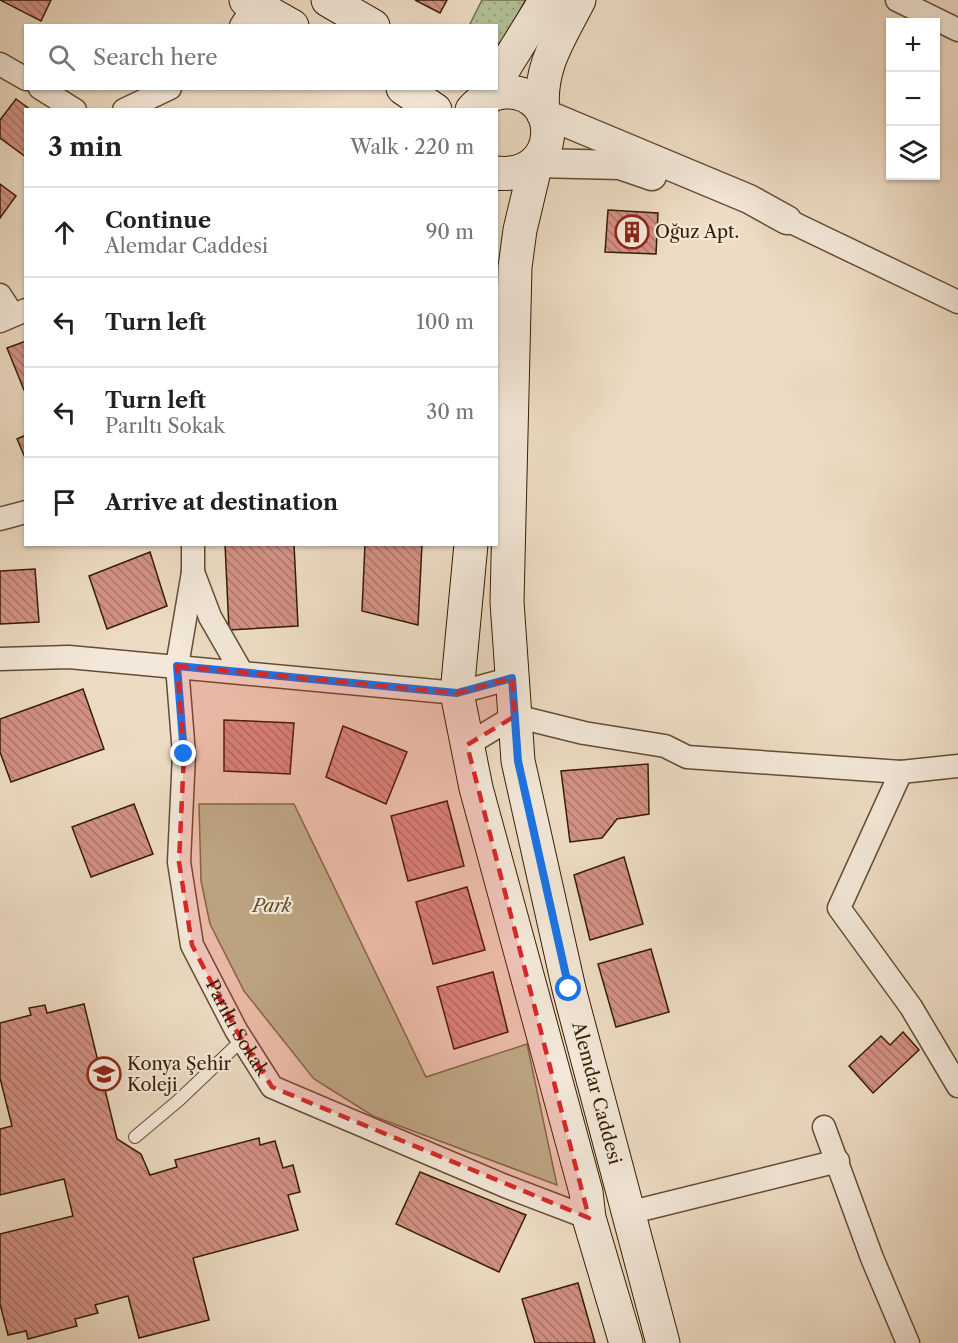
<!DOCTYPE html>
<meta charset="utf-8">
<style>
:root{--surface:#fff;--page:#f6f6f6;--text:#202124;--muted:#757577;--line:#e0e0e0}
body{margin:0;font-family:"Libre Caslon Text",serif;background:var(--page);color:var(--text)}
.controls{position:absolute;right:18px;top:18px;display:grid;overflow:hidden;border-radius:0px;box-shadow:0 2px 4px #0004}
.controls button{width:54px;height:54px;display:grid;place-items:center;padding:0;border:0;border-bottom:2px solid var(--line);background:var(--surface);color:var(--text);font:30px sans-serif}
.stop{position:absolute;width:18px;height:18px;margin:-14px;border:4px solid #1a73e8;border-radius:50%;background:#fff}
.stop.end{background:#1a73e8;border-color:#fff;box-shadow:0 2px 6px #0008}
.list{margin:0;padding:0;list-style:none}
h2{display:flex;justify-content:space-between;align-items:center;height:78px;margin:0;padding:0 24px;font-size:26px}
h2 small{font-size:20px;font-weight:400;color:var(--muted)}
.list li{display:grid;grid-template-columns:39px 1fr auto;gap:18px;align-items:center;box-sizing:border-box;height:90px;padding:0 24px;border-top:2px solid var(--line)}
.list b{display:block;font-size:22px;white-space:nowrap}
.list p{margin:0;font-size:20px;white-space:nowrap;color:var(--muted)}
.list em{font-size:20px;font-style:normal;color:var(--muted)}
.icon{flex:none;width:33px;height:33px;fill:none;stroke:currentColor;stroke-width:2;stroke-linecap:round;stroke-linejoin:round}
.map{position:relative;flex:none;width:958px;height:1343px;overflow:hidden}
.search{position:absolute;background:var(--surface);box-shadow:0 2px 4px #0004;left:24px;top:24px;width:474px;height:66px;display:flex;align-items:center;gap:15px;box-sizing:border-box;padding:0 21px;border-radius:0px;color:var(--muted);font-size:22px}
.panel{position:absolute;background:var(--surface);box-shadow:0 2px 4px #0004;left:24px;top:108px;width:474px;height:438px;border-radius:0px}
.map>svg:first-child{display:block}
.grass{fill:url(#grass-dots);stroke:#756f4c;stroke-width:1.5}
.park{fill:#b4c197;stroke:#756f4c;stroke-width:1.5}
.building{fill:url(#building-back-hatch);stroke:#361d01;stroke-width:1.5}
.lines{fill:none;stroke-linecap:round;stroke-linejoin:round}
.service-casing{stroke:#644d32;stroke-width:14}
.minor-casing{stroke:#644d32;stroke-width:25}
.tertiary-casing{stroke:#644d32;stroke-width:31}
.secondary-casing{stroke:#361d01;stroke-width:35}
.service{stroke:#f3e8d9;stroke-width:12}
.minor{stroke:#f3e8d9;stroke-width:22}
.tertiary{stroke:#f3e8d9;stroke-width:28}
.secondary{stroke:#f3e8d9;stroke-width:33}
.route{stroke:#1a73e8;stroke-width:8}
.marked{fill:#d62828;fill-opacity:0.2;stroke:#d62828;stroke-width:4.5;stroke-dasharray:12 8;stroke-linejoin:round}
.labels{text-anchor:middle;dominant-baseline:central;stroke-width:4.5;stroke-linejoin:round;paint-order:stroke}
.poi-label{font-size:18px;fill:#361d01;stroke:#f3e8d9;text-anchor:start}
.park-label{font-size:18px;font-style:italic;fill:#5c4e2e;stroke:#f3e8d9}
.street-label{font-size:18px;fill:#361d01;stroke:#f3e8d9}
</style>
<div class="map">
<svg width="958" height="1343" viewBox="0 0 958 1343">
<defs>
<pattern id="grass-dots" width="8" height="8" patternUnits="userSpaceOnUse" patternTransform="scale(1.5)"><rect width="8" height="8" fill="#b4c197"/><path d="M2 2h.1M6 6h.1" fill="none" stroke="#9ba580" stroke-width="1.8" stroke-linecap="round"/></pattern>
<pattern id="building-back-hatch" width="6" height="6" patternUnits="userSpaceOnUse" patternTransform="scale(1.5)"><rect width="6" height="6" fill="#d39185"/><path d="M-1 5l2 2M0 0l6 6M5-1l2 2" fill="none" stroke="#ac766a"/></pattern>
</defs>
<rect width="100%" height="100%" fill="#eddcc4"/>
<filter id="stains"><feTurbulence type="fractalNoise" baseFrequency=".00333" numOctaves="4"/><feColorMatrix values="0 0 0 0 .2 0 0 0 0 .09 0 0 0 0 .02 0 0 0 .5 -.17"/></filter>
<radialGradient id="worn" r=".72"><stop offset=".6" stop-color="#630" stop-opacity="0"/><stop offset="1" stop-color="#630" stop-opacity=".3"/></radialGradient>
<polygon class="grass" points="482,0 525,0 504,41 497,44 496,26 469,26"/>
<polygon class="park" points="199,804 294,804 426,1077 527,1044 557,1185 373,1116 314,1079 244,991 210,924 201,881"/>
<g class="building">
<polygon points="0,0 51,0 41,21"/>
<polygon points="415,0 447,0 440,13"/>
<polygon points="16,99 31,110 26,110 26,157 0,138 0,120"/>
<polygon points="0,184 16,196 0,218"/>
<polygon points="608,210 658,213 656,254 605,252"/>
<polygon points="26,341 26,389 24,390 7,348"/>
<polygon points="26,435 26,460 17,439"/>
<polygon points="225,544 294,544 298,626 229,630"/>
<polygon points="365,544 422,544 418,625 362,611"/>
<polygon points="150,552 167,606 107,629 89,576"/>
<polygon points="35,569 39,622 0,624 0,571"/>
<polygon points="83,689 104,749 11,782 0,752 0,719"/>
<polygon points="224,720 294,723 290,774 224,771"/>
<polygon points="343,726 407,752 386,804 326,777"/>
<polygon points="648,764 649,814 617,819 602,838 570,842 561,771"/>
<polygon points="447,801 464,866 408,881 391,816"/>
<polygon points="134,804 153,854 91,877 72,827"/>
<polygon points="624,857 643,924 590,940 574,875"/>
<polygon points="467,887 485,950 433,964 416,902"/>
<polygon points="651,949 669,1012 616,1027 598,964"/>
<polygon points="493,972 508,1032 454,1049 437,987"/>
<polygon points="84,1004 117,1139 141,1154 150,1175 177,1167 175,1160 259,1138 260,1145 275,1141 283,1168 293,1165 300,1192 288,1195 298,1230 193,1258 209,1320 139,1338 128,1296 95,1305 98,1313 75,1319 77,1326 28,1339 26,1331 8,1335 0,1304 0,1234 73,1216 64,1179 0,1195 0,1129 12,1126 0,1078 0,1023 31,1015 29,1008 45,1005 47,1013"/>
<polygon points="903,1032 919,1050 873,1093 849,1066 881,1036 890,1045"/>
<polygon points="420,1172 526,1215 499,1272 396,1224"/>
<polygon points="578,1283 595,1343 535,1343 522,1299"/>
</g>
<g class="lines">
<defs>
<polyline id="service" points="135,1137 179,1100 242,1040"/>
<g id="minor">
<polyline points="897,0 958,30"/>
<polyline points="241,26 255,4"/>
<polyline points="0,64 26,79"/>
<polyline points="40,88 75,110"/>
<polyline points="124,110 170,88"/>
<polyline points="787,220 958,302"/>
<polyline points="0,295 13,315"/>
<polyline points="0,321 26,310"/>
<polyline points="0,519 26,512"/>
<path id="s1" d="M193 544V572L177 666 184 754 179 862 192 945 236 1030 272 1087 505 1186 589 1218"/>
<polyline points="193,572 210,617 241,671"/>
<polyline points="0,659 69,657 457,693 512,678"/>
<polyline points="467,745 515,716 584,733 665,746 687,757 901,772"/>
<polyline points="958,766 901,772 839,908 911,1007 958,1086"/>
<polyline points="824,1127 872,1258 908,1343"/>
<polyline points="628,1213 838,1161"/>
</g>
<g id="tertiary">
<polyline points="543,113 749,199 787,220"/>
<polyline points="536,163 620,165 652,176"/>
</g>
<g id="secondary">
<polyline points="246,0 292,26"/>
<polyline points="328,0 373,26"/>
<polyline points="496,81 546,0"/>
<polyline points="403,88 435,110"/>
<path d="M472 110C481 100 491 93 504 92 564 89 563 181 496 173"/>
<path d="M543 113C538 68 559 39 579 0"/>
<path id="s2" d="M536 163 520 230 515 267 507 602 518 761 569 989 663 1343"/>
<polyline points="471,544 457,693 476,788 586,1192 589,1218 626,1343"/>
</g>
</defs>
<use href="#service" class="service-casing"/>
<use href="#minor" class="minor-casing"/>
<use href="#tertiary" class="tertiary-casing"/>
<use href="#secondary" class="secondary-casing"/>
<use href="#service" class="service"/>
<use href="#minor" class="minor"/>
<use href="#tertiary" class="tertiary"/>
<use href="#secondary" class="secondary"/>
</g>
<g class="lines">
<polyline class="route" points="184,754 177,666 457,693 512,678 518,761 569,989"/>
</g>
<path class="marked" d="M177 666 457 693 512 678 515 716 467 745 589 1218 272 1087 236 1030 192 945 179 862 184 754Z"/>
<defs>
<symbol id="building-ring" viewBox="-11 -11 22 22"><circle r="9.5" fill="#f3e8d9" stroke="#8f2418" stroke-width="1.5"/><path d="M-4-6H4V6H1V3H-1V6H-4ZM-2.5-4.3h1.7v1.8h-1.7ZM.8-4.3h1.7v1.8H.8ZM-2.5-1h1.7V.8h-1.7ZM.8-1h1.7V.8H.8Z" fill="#8f2418"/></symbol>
<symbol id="school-ring" viewBox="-11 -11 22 22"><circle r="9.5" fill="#f3e8d9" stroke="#8f2418" stroke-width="1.5"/><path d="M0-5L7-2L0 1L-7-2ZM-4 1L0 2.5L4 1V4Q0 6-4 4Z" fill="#8f2418"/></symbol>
</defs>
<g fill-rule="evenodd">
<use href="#building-ring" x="613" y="213" width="38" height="38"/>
<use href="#school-ring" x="85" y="1055" width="38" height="38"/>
</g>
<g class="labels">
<g class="poi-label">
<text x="655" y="232">Oğuz Apt.</text>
<text x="127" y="1064">Konya Şehir<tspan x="127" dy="21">Koleji</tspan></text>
</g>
<g class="park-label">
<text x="272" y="906">Park</text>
</g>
<g class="street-label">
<text stroke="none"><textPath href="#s1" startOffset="498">Parıltı Sokak</textPath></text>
<text stroke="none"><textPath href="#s2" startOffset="942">Alemdar Caddesi</textPath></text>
</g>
</g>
<rect width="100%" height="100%" filter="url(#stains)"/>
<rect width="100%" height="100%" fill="url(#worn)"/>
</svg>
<div class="controls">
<button>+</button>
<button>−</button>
<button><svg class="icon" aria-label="layers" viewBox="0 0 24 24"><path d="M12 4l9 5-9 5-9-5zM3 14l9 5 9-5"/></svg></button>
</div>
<div class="stop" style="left:569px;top:989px"></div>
<div class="stop end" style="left:184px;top:754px"></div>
<div class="search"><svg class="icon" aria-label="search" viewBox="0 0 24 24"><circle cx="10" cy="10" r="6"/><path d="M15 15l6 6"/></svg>Search here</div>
<section class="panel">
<h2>3 min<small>Walk · 220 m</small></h2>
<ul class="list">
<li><svg class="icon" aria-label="ahead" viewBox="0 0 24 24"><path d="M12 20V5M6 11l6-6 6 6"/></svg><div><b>Continue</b><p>Alemdar Caddesi</p></div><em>90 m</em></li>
<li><svg class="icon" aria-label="left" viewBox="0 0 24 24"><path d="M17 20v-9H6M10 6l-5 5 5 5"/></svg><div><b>Turn left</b></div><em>100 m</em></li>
<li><svg class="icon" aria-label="left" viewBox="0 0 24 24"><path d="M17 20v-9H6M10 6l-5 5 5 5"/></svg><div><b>Turn left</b><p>Parıltı Sokak</p></div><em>30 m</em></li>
<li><svg class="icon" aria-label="arrive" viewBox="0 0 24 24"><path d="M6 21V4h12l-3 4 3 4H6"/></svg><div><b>Arrive at destination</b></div></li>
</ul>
</section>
</div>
